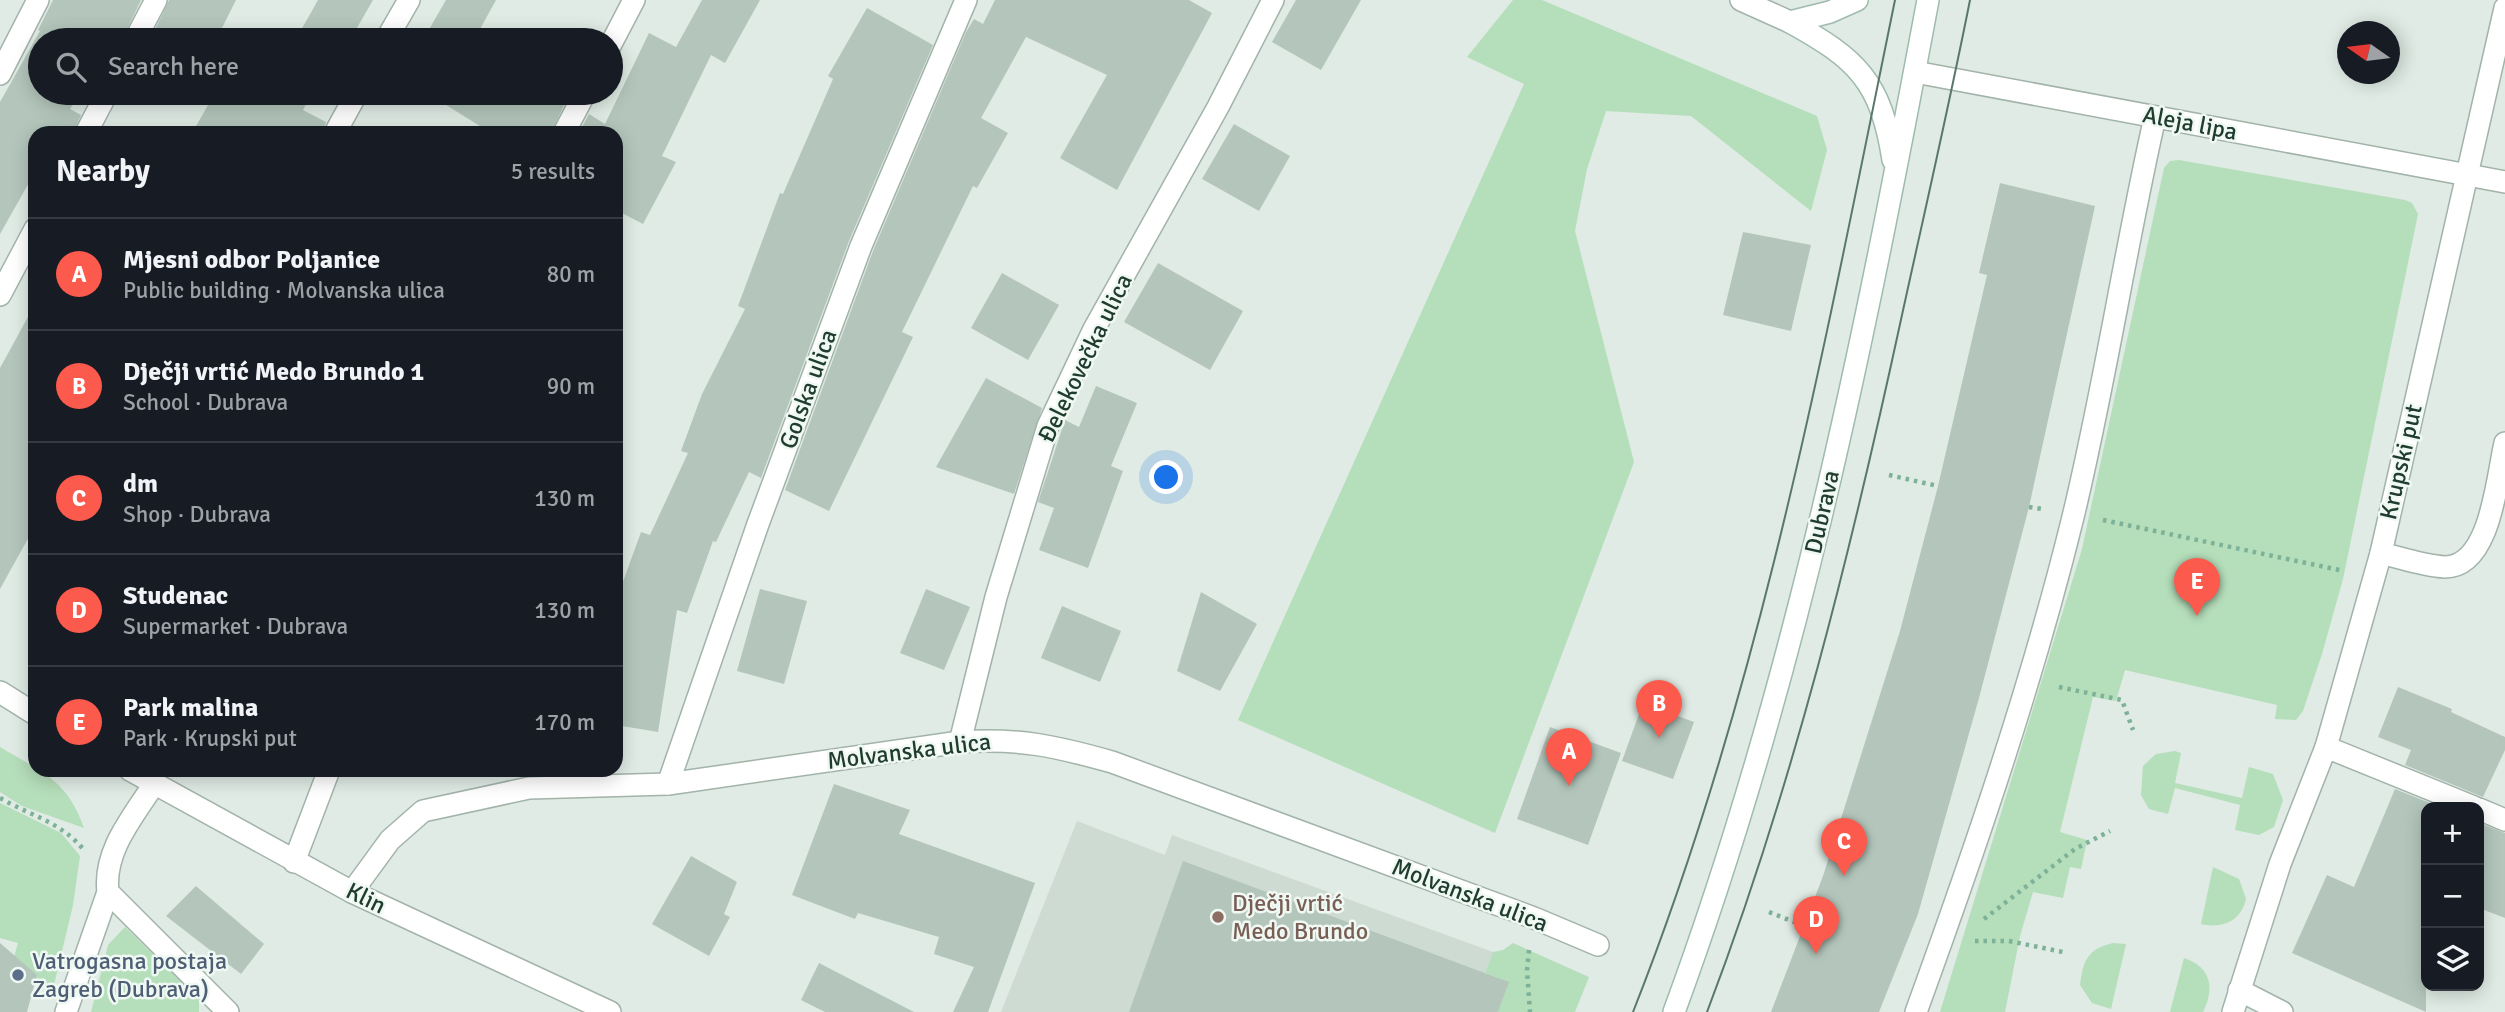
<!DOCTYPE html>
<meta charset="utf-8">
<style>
:root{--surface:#171b24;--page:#242831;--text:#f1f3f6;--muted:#9ea1a6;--line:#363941;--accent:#fc5a4c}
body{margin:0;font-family:Signika,sans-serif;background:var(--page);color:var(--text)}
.controls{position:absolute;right:21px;bottom:21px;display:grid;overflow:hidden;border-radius:14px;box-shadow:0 4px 18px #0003}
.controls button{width:63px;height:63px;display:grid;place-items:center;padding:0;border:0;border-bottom:2px solid var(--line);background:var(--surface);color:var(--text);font:35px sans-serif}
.compass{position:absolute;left:2337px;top:21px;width:63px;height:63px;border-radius:50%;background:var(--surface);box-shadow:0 4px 18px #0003;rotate:284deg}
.you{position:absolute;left:1167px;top:478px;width:24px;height:24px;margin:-18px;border:5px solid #fff;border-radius:50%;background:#1a73e8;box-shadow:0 0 0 10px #1a73e833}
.badge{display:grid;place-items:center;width:46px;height:46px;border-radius:50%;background:var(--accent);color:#fff;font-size:23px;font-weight:700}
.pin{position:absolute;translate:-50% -58px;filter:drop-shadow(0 2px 4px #0008)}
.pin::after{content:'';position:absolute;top:37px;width:24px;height:21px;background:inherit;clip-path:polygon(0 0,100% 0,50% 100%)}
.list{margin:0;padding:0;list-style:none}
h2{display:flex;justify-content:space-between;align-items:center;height:91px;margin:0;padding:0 28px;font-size:30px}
h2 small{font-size:23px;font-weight:400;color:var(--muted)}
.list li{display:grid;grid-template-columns:46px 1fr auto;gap:21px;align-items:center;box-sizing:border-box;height:112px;padding:0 28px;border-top:2px solid var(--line)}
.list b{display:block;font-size:26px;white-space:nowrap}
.list p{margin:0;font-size:23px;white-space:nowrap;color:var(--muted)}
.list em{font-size:23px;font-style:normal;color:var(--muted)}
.icon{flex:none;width:38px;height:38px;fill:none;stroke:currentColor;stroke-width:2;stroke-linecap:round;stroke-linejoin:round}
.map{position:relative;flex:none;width:2505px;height:1012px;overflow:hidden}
.search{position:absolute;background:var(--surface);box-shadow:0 4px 18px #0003;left:28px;top:28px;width:595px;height:77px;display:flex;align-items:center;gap:18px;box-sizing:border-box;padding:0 24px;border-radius:38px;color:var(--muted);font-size:26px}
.panel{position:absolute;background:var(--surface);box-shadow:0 4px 18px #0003;left:28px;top:126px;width:595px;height:651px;border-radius:21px}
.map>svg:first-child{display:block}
.built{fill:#cddbd2}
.green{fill:#b5deba}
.building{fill:#b4c6bc}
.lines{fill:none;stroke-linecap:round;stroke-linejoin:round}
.service-casing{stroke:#a2b3aa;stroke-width:24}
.minor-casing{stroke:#a2b3aa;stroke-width:24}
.tertiary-casing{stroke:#a2b3aa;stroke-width:24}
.secondary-casing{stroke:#9fbbad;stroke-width:24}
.path{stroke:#7db198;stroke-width:4.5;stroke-dasharray:3.5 5;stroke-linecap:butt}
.service{stroke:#fff;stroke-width:21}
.minor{stroke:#fff;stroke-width:21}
.tertiary{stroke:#fff;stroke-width:21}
.secondary{stroke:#fff;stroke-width:21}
.tram{stroke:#59786b;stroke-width:2}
.education-dot{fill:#8d6e63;stroke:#eff8f2;stroke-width:2.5}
.service-dot{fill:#5c6f8a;stroke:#eff8f2;stroke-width:2.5}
.labels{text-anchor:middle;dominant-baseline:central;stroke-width:5;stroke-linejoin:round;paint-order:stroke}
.street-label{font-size:24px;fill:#1f3c2f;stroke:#eff8f2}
.education-label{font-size:24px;fill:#785e54;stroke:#eff8f2;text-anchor:start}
.service-label{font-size:24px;fill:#4e5e75;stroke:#eff8f2;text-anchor:start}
</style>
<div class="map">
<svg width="2505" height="1012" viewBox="0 0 2505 1012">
<rect width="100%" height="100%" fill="#dfebe4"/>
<polygon class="built" points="1077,821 1165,855 1172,835 1493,952 1485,973 1498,1012 1001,1012"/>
<g class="green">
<polygon points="1513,0 1542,0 1817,116 1827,150 1811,211 1691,116 1606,111 1587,169 1575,231 1634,462 1495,833 1238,720 1524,84 1467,57"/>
<polygon points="2179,160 2405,200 2412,203 2418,214 2343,579 2322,654 2303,711 2296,720 2275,719 2277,705 2125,670 2116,701 2093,697 2060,832 2087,840 2081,869 2070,867 2063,898 2033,892 2020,936 2005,1012 1940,1012 2082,549 2164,168 2170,161"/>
<path d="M0 747C41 772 67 779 84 828L22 806 0 792Z"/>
<polygon points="2175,751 2181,753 2175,783 2242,798 2249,767 2273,774 2283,800 2274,827 2259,835 2235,830 2240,805 2175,788 2168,814 2149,809 2141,795 2143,766 2156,754"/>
<polygon points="0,803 61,833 80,856 73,905 53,989 34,985 34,972 12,964 18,943 0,938"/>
<path d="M2213 867 2239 879 2246 899C2241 921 2222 929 2201 924Z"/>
<polygon points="125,927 199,999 199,1012 91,1012 108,945"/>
<polygon points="1513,943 1589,977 1575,1012 1498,1012 1508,982 1485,973 1493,952 1503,950"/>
<path d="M2113 943 2126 944 2111 1009 2092 1003 2080 985C2083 960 2088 949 2113 943Z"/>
<path d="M2184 958C2211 967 2215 988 2203 1012H2170Z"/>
</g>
<g class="building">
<polygon points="53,0 141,0 122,40 40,40 40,93 80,93 70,109 81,115 73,133 35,133 35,172 0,234 0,102 40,31 38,30"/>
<polygon points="169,0 236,0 216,40 150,40"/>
<polygon points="318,0 373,0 350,40 314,40 300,32"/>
<polygon points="446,0 496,0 474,40 423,40"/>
<polygon points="702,0 760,0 725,63 711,55 662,156 676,162 643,224 616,210 616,133 579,133 589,114 605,124 649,33 676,47"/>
<polygon points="995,0 1189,0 1212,13 1117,190 1060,158 1107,75 1026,37 981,118 1008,133 977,188 973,186 902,332 913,337 829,511 785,490 873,251 966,32 974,19 983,24"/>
<polygon points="1296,0 1361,0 1321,70 1272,42"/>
<polygon points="867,8 933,45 849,241 761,478 749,472 716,542 713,541 687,613 677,610 658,732 616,725 616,601 641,532 650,535 688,453 681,451 702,394 745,309 738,306 780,193 783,194 833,79 828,76"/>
<polygon points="215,93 312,93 303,110 326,122 322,133 192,133"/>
<polygon points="427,93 551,93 566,101 551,133 491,133"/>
<polygon points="1234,124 1290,156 1259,211 1202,179"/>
<polygon points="2000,183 2095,206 2029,507 1979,698 1918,914 1879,1012 1771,1012 1823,876 1900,631 1938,486 1987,275 1979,273"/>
<polygon points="1743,232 1811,245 1791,331 1723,315"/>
<polygon points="1158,263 1243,311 1210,370 1124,322"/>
<polygon points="1002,273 1059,305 1028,360 971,328"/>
<polygon points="35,304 35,526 0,589 0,368"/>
<polygon points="986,378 1042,408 1014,494 936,467"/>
<polygon points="1096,386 1137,403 1111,466 1123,471 1088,568 1039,550 1054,508 1038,502 1065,420 1079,427"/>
<polygon points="760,589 807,601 784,684 737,671"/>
<polygon points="926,589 970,607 944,670 900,653"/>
<polygon points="1201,592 1257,624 1220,691 1177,671"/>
<polygon points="1062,606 1121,631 1100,682 1041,658"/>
<polygon points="2398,687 2452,709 2451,712 2505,737 2505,750 2483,797 2405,765 2411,750 2378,737"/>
<polygon points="1643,703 1694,722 1673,779 1622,761"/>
<polygon points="1550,727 1621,753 1588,845 1517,819"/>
<polygon points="834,784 910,810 899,834 1035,883 988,1012 953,1012 974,967 934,954 939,937 858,913 855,919 792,895"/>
<polygon points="2395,789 2440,807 2426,807 2426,1012 2292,953 2327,875 2354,887"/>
<polygon points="2479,823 2505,833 2505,918 2479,908"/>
<polygon points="691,856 737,882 724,914 730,917 709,956 652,924"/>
<polygon points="1183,861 1509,982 1498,1012 1129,1012"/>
<polygon points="196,886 264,944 241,974 166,916"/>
<polygon points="0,943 37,975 27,1012 0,1012"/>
<polygon points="819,963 914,1012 825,1012 801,1000"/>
</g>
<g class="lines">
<defs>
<g id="service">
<path d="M2381 553C2401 558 2424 566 2445 567 2491 567 2497 477 2505 443"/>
<polyline points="66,1012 108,892"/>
<path d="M1916 1012C1975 850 2032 684 2073 517 2105 385 2125 249 2155 117"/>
</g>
<g id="minor">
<polyline points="1741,0 1790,22"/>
<polyline points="135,40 156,0"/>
<polyline points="386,40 409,0"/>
<polyline points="611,44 634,0"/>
<polyline points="1915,72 2505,182"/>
<polyline points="0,74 38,0"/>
<polyline points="86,133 107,93"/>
<polyline points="335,133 357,93"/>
<polyline points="564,133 585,93"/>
<polyline points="0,295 35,229"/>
<polyline points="960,742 996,597 1048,426 1094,329 1218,107 1273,0"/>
<polyline points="2326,747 2474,807"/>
<path d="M154 784C133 817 103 851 108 892L228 1012"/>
<polyline points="668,784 758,524 861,246 966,0"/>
<polyline points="2479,809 2505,820"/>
<polyline points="294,862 329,770"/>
<path d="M352 892 390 840 423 811 529 788 668 784 960 742C1019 738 1055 746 1112 762L1534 918 1598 945"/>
<polyline points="2239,990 2282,1012"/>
<polyline points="2233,1012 2280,864 2326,747 2381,553 2505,8"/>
</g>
<g id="tertiary">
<polyline points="0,692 35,714"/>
<polyline points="130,770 352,892 610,1012"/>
</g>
<g id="secondary">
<path d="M1790 22C1857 59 1881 81 1893 160"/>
<polyline points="1790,22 1830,12 1857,0"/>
<path d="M1674 1012C1795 684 1864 342 1928 0"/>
</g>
</defs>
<use href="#service" class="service-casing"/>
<use href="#minor" class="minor-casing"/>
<use href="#tertiary" class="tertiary-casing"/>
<use href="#secondary" class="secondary-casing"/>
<g class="path">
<polyline points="1889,475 1938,486"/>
<polyline points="2029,507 2042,509"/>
<polyline points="2103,520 2344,571"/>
<polyline points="2059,687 2122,700 2133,730"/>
<path d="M0 798C29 815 61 822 83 849"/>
<polyline points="1769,912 1804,926"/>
<polyline points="1984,919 2075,849 2110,831"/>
<polyline points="1975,941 2009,941 2063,952"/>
<polyline points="1529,950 1527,970 1530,1012"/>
</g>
<use href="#service" class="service"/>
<use href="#minor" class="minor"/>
<use href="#tertiary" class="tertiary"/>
<use href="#secondary" class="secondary"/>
<g class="tram">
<path d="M1633 1012C1762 686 1825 342 1895 0"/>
<path d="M1707 1012C1793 786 1851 551 1902 315 1925 210 1949 106 1970 0"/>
</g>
</g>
<circle class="education-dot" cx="1218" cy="917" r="7"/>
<circle class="service-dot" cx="18" cy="975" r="7"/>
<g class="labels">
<g class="street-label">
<text transform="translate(2190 123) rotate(11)">Aleja lipa</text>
<text transform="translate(1085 358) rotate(-64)">Đelekovečka ulica</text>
<text transform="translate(808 389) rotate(-70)">Golska ulica</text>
<text transform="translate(2401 462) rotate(-77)">Krupski put</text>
<text transform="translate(1822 512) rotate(-77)">Dubrava</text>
<text transform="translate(909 751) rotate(-7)">Molvanska ulica</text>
<text transform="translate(1470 895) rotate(21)">Molvanska ulica</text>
<text transform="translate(366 898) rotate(26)">Klin</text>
</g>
<g class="education-label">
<text x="1232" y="903">Dječji vrtić<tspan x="1232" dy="28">Medo Brundo</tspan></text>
</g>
<g class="service-label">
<text x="32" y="961">Vatrogasna postaja<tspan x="32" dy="28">Zagreb (Dubrava)</tspan></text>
</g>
</g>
</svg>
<div class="controls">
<button>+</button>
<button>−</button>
<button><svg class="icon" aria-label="layers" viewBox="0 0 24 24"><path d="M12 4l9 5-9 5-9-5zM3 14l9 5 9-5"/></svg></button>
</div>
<svg class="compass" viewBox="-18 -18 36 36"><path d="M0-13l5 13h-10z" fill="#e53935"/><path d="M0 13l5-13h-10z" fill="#9ea1a6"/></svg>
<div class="you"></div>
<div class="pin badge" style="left:1569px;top:786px">A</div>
<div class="pin badge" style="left:1659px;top:738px">B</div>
<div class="pin badge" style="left:1844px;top:876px">C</div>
<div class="pin badge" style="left:1816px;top:954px">D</div>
<div class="pin badge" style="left:2197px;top:616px">E</div>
<div class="search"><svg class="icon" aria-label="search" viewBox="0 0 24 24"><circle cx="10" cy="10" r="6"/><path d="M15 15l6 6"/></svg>Search here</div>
<section class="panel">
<h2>Nearby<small>5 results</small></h2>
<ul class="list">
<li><span class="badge">A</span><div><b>Mjesni odbor Poljanice</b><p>Public building · Molvanska ulica</p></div><em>80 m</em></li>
<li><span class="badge">B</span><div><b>Dječji vrtić Medo Brundo 1</b><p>School · Dubrava</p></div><em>90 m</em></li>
<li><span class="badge">C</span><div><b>dm</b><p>Shop · Dubrava</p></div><em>130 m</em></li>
<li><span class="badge">D</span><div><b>Studenac</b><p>Supermarket · Dubrava</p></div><em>130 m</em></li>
<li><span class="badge">E</span><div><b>Park malina</b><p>Park · Krupski put</p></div><em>170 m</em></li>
</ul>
</section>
</div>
